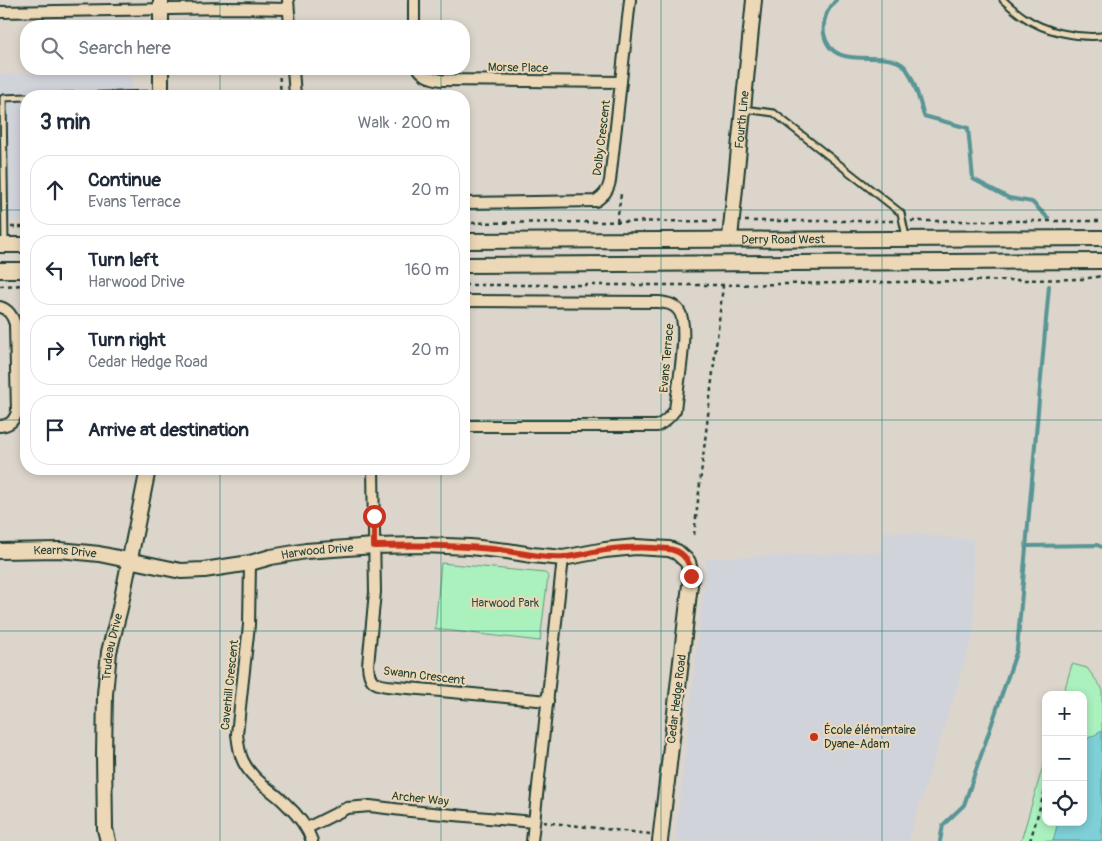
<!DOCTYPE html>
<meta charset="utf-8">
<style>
:root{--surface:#fff;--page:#f6f6f7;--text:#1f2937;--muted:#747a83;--line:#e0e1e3}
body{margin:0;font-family:Pangolin,sans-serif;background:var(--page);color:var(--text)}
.controls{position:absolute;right:15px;bottom:15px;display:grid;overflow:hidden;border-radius:10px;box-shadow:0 2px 8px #0003}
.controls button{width:45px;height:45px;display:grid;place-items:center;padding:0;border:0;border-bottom:1px solid var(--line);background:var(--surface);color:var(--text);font:25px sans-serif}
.stop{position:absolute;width:15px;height:15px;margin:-11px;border:4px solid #c8321e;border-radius:50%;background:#fff}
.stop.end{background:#c8321e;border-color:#fff;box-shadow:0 1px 5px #0008}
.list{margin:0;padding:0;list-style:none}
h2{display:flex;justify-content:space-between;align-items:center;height:65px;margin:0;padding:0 20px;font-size:21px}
h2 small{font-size:16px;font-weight:400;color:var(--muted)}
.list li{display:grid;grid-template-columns:32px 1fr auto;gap:15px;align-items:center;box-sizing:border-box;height:70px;margin:0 10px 10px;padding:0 10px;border:1px solid var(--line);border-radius:20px}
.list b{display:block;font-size:19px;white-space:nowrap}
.list p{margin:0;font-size:16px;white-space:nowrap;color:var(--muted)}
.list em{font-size:16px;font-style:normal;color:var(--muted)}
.icon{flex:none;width:28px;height:28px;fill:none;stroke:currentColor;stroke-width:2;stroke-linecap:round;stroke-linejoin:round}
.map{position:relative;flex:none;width:1102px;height:841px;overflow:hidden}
.search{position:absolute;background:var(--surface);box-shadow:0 2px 8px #0003;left:20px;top:20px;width:450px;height:55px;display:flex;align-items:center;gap:12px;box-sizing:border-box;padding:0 18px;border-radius:20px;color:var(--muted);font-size:19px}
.panel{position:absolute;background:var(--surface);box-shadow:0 2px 8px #0003;left:20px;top:90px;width:450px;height:385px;border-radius:20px}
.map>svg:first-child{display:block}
.built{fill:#d1d3da}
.green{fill:#aaf1be;stroke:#649779}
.water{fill:#7ecfd6;stroke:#589595}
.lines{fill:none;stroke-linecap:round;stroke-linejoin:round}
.stream{stroke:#589595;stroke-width:4}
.lane-casing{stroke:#1f3d34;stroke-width:9}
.street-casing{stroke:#1f3d34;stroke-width:14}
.secondary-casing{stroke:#1f3d34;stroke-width:18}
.path{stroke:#1f3d34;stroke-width:2.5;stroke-dasharray:4 4;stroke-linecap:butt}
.lane{stroke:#ecd8b6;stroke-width:5}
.street{stroke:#ecd8b6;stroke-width:10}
.secondary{stroke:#ecd8b6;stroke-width:14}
.route{stroke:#c8321e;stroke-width:6}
.grid{fill:none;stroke:#0f766e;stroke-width:1;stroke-opacity:0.55}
.poi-dot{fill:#c8321e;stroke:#ecd8b6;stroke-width:2}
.labels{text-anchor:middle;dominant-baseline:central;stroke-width:4;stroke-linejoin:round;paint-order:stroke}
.street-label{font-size:12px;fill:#1f3d34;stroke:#ecd8b6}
.park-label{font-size:12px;fill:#2d4f42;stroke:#ecd8b6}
.poi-label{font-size:12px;fill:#1f3d34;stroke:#ecd8b6;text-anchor:start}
</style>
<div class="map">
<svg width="1102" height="841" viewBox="0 0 1102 841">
<rect width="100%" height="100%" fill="#dcd5cb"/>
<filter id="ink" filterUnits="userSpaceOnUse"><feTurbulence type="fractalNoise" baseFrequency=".02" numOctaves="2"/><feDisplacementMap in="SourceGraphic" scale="10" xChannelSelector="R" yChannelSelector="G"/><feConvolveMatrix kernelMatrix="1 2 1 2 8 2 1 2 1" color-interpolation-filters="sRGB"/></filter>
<g filter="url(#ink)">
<g class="built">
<polygon points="132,72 132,96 26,96 26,221 0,221 0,74"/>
<polygon points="883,531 973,540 974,633 908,841 675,841 707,558 880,552"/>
</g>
<g class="green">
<polygon points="441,563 545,573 548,576 540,641 435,629"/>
<polygon points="1072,664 1087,668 1102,688 1102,841 1021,841 1046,756 1046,822 1083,822 1083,695 1063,695"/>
</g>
<polygon class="water" points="1102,731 1102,841 1053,841 1058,822 1083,822 1083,741"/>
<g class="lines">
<g class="stream">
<path d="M836 0C827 10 822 20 824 34 832 74 885 47 904 66 914 76 920 103 924 116L968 128 973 179 1009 198 1032 202 1048 218"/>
<polyline points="1027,546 1097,545 1102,547"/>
<polyline points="940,841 943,825 964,805 1017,650 1049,286"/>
</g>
<defs>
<g id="lane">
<path d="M1003 0C1010 6 1016 12 1024 17 1045 32 1077 38 1102 36"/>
<polyline points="63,96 160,94"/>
<polyline points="744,109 774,113 901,213 906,237"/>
<polyline points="5,244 3,98 26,97"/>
</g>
<g id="street">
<polyline points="288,0 290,26"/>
<polyline points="414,0 414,26"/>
<polyline points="0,12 227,8 288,9"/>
<polyline points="293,69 295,96"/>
<path d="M419 69C425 77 431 78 441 80L621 82"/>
<path d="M464 203 596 201C604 195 608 191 610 181L630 0"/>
<path d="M464 301 659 302C667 303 674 304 679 311 690 326 677 390 675 410 670 417 665 422 657 426H464"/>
<path d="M0 307C8 309 13 317 15 324L17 412C14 421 10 425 0 426"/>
<path d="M373 469 375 592 368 665C369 680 372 684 387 686L548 701"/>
<path d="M250 563 249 625 237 734C238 743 239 753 243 761 252 780 271 789 285 803 297 814 307 826 312 841"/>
<polyline points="307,828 347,808 370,806 410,811 534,822"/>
<polyline points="532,841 563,558"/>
</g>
<g id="secondary">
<polyline points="161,0 161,26"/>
<polyline points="161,69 161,96"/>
<path id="s1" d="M730 238 754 0"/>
<path id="s2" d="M464 241 1102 238"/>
<polyline points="0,245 26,245"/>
<polyline points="464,265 1102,261"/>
<polyline points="0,270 26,270"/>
<path id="s3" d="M0 551 60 550 99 554 181 571 204 570 250 563 271 557 306 551 374 546 423 545 470 547 507 551 532 555 563 558 605 550 636 547 669 549 677 552 688 562 691 576 660 841"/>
<path id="s4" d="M108 841 105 829 104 755 105 694 109 652 120 608 148 469"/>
</g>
</defs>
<use href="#lane" class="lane-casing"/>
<use href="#street" class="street-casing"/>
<use href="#secondary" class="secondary-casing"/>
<g class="path">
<polyline points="274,23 274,26"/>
<polyline points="279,69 281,96"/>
<polyline points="745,221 896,221"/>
<polyline points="911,221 1102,221"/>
<polyline points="617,222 621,194 618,193"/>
<polyline points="464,223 719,221"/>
<polyline points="11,227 26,227"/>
<polyline points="464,285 723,285 1082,279 1102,276"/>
<polyline points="0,286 26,285"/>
<polyline points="694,535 723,286"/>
<polyline points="543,822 650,834"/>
<polyline points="1030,841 1046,787"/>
</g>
<use href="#lane" class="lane"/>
<use href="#street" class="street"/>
<use href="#secondary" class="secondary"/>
</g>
</g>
<g class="lines" filter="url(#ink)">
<path class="route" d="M374 516V546C414 545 453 545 492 549 516 551 540 559 564 557 578 556 591 552 605 550 621 548 638 547 654 548 660 549 667 548 673 550 685 553 691 564 691 576"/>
</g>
<path class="grid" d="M220 0V26M441 0V26M661 0V841M882 0V841M220 69V96M441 69V96M0 210H26M464 210H1102M0 420H26M464 420H1102M220 469V841M441 469V841M0 631H1102"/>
<circle class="poi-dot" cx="814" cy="737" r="5"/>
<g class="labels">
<g class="street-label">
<text transform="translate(518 68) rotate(1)">Morse Place</text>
<text stroke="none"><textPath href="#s1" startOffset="119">Fourth Line</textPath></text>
<text transform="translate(602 138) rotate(-83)">Dolby Crescent</text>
<text stroke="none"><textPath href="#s2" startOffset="319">Derry Road West</textPath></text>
<text transform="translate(667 358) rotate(-85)">Evans Terrace</text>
<text stroke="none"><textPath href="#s3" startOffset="321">Harwood Drive</textPath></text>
<text stroke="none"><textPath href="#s3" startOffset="65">Kearns Drive</textPath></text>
<text stroke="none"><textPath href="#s4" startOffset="195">Trudeau Drive</textPath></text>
<text transform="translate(424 676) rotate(7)">Swann Crescent</text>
<text transform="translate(230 685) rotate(-84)">Caverhill Crescent</text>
<text transform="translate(677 699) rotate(-83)">Cedar Hedge Road</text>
<text transform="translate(420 799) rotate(6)">Archer Way</text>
</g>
<g class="park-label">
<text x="505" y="603">Harwood Park</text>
</g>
<g class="poi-label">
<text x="824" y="730">École élémentaire<tspan x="824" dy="14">Dyane-Adam</tspan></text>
</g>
</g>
</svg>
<div class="controls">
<button>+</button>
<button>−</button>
<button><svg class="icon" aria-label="locate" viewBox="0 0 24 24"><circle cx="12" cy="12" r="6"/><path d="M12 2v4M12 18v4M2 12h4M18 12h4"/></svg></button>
</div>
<div class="stop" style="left:374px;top:516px"></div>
<div class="stop end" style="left:691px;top:576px"></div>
<div class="search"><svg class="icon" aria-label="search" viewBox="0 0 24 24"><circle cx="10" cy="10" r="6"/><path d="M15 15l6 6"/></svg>Search here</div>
<section class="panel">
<h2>3 min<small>Walk · 200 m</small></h2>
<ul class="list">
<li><svg class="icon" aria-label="ahead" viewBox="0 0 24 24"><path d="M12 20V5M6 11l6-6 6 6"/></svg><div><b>Continue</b><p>Evans Terrace</p></div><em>20 m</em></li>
<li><svg class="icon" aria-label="left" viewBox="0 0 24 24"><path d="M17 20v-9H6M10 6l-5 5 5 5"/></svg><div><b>Turn left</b><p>Harwood Drive</p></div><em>160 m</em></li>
<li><svg class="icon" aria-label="right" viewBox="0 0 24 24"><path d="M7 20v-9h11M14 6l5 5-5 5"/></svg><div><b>Turn right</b><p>Cedar Hedge Road</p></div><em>20 m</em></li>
<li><svg class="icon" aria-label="arrive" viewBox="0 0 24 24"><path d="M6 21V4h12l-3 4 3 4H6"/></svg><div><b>Arrive at destination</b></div></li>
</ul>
</section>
</div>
